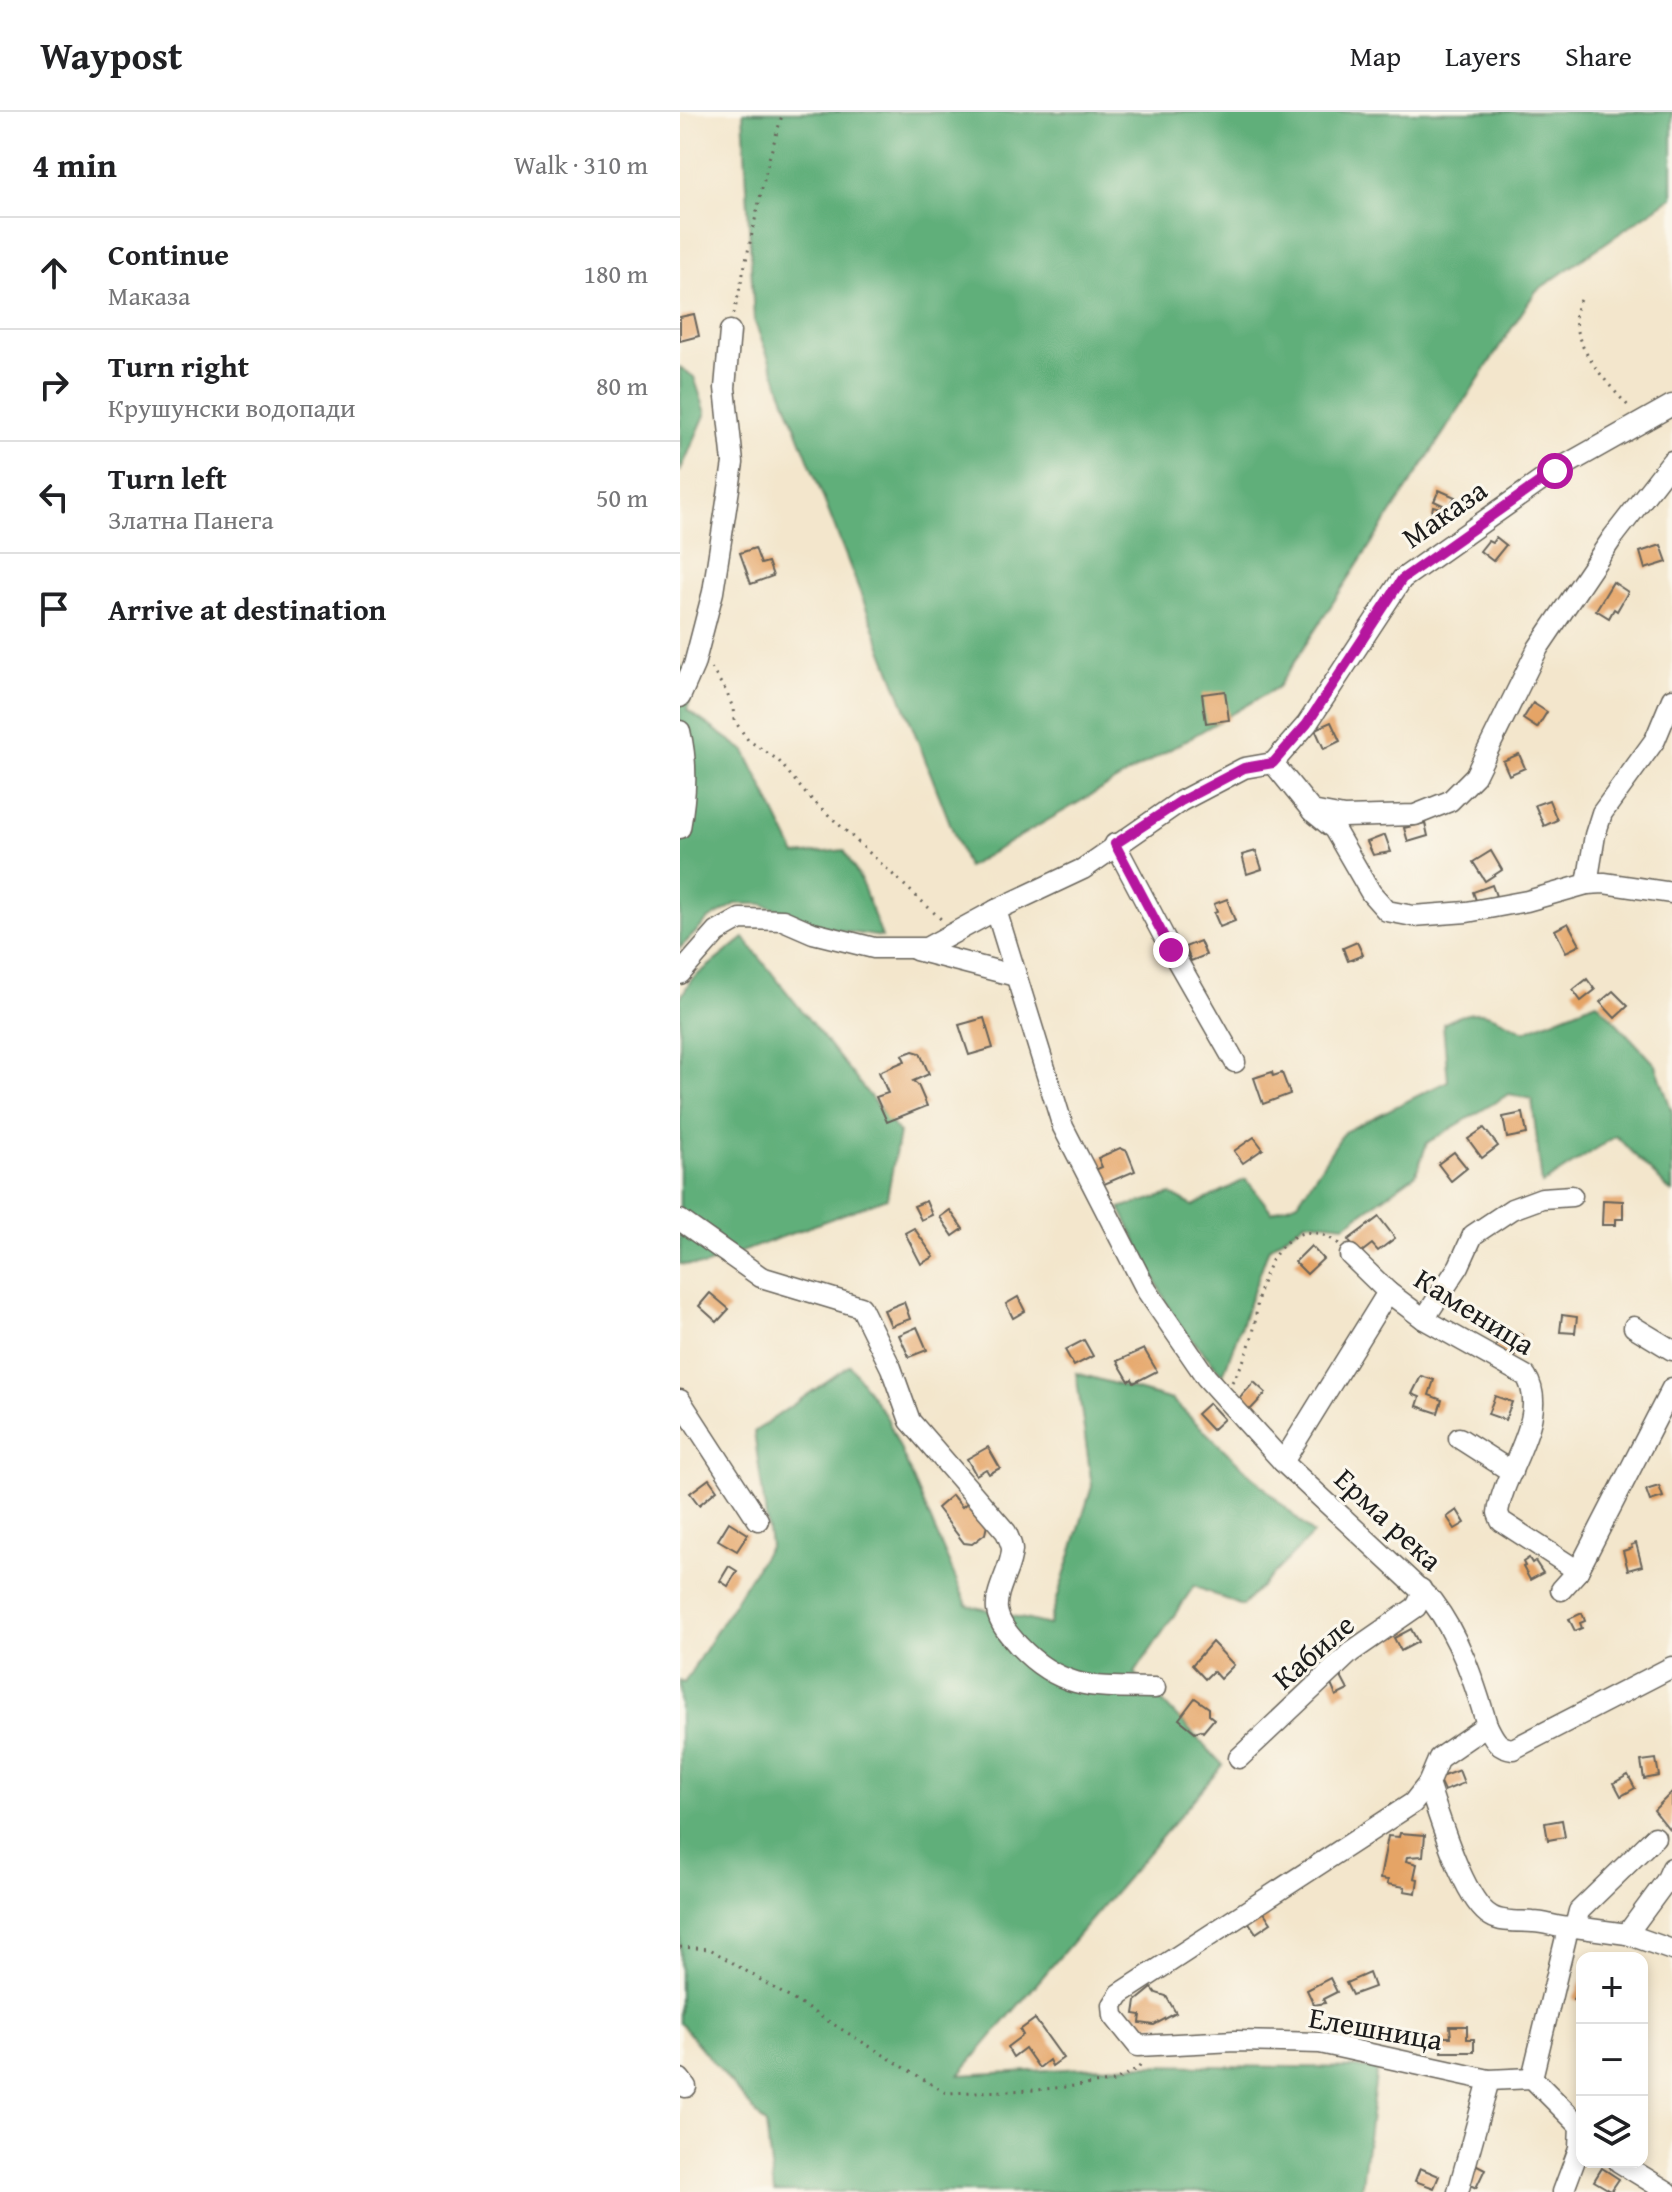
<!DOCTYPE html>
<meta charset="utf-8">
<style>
:root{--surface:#fff;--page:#f6f6f6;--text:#202124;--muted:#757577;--line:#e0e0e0}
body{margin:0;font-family:"Gentium Book Plus",serif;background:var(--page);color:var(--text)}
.controls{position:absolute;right:24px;bottom:24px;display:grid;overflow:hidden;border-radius:16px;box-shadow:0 4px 12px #0003}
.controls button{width:72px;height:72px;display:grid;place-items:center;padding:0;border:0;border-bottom:2px solid var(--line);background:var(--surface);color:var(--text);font:40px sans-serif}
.stop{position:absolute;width:24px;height:24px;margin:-18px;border:6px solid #b5179e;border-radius:50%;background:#fff}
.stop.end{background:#b5179e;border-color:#fff;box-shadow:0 2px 8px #0008}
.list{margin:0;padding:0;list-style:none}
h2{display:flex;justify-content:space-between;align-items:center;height:104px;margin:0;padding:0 32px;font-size:34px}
h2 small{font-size:26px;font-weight:400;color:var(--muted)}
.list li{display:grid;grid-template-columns:52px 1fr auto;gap:24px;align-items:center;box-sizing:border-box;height:112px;padding:0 32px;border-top:2px solid var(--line)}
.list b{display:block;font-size:30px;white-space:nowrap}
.list p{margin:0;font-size:26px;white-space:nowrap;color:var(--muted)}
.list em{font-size:26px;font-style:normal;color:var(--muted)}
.icon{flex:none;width:44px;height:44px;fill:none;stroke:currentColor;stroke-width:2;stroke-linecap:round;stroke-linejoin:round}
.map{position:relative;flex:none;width:992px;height:2080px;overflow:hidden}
header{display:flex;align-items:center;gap:48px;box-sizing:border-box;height:112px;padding:0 40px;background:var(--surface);border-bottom:2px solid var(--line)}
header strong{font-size:38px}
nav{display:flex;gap:44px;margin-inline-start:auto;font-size:28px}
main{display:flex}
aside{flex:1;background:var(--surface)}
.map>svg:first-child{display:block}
.forest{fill:#60af7a;stroke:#3e664b;stroke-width:2}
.building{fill:#e5a466}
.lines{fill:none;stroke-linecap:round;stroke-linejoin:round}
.minor-casing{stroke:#67635a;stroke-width:23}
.path{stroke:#67635a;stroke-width:3;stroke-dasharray:2 6;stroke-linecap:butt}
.minor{stroke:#fff;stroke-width:20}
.route{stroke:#b5179e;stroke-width:10}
.labels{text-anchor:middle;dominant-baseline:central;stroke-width:6;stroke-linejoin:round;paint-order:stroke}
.street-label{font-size:30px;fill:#1c1c1c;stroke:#fbf7ec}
</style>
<header>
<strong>Waypost</strong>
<nav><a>Map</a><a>Layers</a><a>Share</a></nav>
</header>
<main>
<aside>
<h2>4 min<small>Walk · 310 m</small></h2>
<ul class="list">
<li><svg class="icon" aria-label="ahead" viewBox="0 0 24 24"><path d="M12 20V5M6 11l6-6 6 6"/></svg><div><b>Continue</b><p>Маказа</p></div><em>180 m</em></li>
<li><svg class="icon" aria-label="right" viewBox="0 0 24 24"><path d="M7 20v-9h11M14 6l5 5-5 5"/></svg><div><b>Turn right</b><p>Крушунски водопади</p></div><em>80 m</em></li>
<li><svg class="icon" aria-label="left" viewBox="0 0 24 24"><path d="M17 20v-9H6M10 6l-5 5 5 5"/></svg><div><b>Turn left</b><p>Златна Панега</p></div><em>50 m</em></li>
<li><svg class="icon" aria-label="arrive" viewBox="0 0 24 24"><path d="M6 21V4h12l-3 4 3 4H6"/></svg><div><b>Arrive at destination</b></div></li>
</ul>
</aside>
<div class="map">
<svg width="992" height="2080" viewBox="0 0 992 2080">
<rect width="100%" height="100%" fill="#fbf7ec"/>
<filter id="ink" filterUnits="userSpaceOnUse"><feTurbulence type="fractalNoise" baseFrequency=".0125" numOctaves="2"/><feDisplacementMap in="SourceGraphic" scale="16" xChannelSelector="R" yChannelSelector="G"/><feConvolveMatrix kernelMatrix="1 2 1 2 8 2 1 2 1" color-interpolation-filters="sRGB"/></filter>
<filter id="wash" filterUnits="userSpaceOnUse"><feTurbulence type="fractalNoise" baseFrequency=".006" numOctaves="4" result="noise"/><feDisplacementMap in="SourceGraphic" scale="32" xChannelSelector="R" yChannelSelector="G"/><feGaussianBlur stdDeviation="1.8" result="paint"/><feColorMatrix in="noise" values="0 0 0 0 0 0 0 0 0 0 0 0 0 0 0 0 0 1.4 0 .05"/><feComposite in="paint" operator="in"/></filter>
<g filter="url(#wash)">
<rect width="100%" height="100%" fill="#f3e6cc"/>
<g class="forest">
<polygon points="63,0 992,0 992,85 856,179 598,575 287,755 74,208"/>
<polygon points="0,255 14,265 26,301 0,360"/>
<polygon points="0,554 17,565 7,598 65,639 116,743 164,738 181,769 202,825 149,817 82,792 56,792 28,808 0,836"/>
<polygon points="64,826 219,1021 207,1086 24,1154 0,1152 0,886 11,868"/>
<path d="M917 890 976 953 992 1000V1081L936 1024 862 1072 852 987 829 982 747 1031 736 1062 665 1113 627 1109 589 1136 543 1263 495 1208 440 1096 491 1082 513 1094 566 1067 592 1100 618 1090 664 1020 768 969 763 912C801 891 809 903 845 919Z"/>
<polygon points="170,1253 207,1306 287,1493 369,1513 412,1374 396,1261 492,1288 633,1422 562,1494 514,1474 455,1561 543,1653 279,1963 457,1953 697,1956 681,2080 94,2080 86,2013 0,1911 0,1569 4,1571 90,1433 74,1320"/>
</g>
<g id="blocks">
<g class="building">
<polygon points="14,202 19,224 0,229 0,205"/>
<polygon points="759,378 775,385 769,396 754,389"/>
<polygon points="753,394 764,397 761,408 751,406"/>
<polygon points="816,425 826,433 813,449 800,439 808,429 812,431"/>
<polygon points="981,433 987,450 965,457 960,440"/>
<polygon points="75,436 81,452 88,450 93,464 71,472 60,441"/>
<polygon points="933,470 948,480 937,499 934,497 929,506 916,498"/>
<polygon points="545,579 549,608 526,611 522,582"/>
<polygon points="853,591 867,600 857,616 843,607"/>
<polygon points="651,610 660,629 644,637 635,617"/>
<polygon points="839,642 845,656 829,663 823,649"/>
<polygon points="869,688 877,708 864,714 855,693"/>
<polygon points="745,711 748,724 728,730 724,716"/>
<polygon points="705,723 711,740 693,743 687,730"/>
<polygon points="576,739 582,757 567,762 562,743"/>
<polygon points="811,739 822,758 805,769 793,750"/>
<polygon points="812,773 816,784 797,791 793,780"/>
<polygon points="547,787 555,809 540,815 534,801 537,800 534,792"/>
<polygon points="888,811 900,833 886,840 875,818"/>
<polygon points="520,829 526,843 511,849 505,835"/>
<polygon points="677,830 683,843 668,849 663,836"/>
<polygon points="907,867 915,878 901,889 893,878"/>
<polygon points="933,879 948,894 935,906 920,890"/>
<polygon points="304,906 313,936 289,943 279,913"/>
<polygon points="233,939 240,941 249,962 233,969 238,973 247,994 207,1010 196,985 208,981 199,960 225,949 222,943"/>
<polygon points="592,960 593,964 602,961 610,982 583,992 574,966"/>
<polygon points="843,1001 847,1022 827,1026 823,1005"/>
<polygon points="804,1016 818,1034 802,1046 788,1027"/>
<polygon points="574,1025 583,1037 563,1051 554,1039"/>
<polygon points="440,1036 447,1039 455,1059 422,1073 415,1058 422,1055 418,1046"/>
<polygon points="774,1040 787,1056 771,1069 758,1052"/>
<polygon points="923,1088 943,1089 943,1107 936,1107 936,1113 922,1113"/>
<polygon points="246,1089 252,1103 241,1108 234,1094"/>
<polygon points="270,1098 283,1117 273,1124 260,1105"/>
<polygon points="699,1105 715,1126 698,1139 692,1132 679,1142 668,1128"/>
<polygon points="234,1116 254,1145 241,1152 225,1121"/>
<polygon points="631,1134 643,1147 627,1162 615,1150"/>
<polygon points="30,1181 49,1197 37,1210 19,1194"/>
<polygon points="338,1185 345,1199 333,1206 326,1192"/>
<polygon points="224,1190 230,1207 211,1214 204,1198"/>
<polygon points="882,1203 897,1205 895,1221 880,1220"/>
<polygon points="237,1215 247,1238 229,1245 219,1223"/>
<polygon points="822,1217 842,1223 834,1246 814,1240"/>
<polygon points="404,1228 413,1244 394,1254 385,1238"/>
<polygon points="464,1237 477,1259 454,1271 452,1267 449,1269 437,1249"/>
<polygon points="741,1264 754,1268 749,1283 762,1288 758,1301 737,1294 740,1285 732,1282"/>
<polygon points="574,1270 586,1281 569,1299 558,1288"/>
<polygon points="815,1284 832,1290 825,1308 808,1302"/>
<polygon points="529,1291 544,1307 532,1318 517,1302"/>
<polygon points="308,1335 320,1356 309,1362 306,1357 296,1363 287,1347"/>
<polygon points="29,1367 37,1378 19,1393 10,1381"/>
<polygon points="979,1374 983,1385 970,1389 966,1378"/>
<polygon points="272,1383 282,1395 287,1391 307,1413 305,1422 292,1432 284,1431 257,1396"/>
<polygon points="777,1398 785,1411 775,1417 767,1405"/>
<polygon points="49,1410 68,1422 57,1439 38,1428"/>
<polygon points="956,1431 962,1454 948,1458 943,1439 952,1436 951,1433"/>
<polygon points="849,1446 852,1451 855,1449 863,1461 850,1468 843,1455 845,1454 843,1450"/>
<polygon points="49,1454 57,1459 48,1474 40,1469"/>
<polygon points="902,1501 905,1509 900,1511 902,1516 895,1519 889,1507"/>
<polygon points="731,1517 738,1530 721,1539 714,1526"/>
<polygon points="532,1530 554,1553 540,1567 533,1559 525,1567 512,1553"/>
<polygon points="660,1563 668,1578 656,1584 649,1568"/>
<polygon points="515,1586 529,1596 529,1603 534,1607 523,1620 521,1618 515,1620 499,1607"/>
<polygon points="976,1647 979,1664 964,1667 961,1649"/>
<polygon points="779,1658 784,1671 764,1679 758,1666"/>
<polygon points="948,1663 955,1676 941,1684 934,1671"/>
<polygon points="992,1680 992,1715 989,1717 974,1698"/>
<polygon points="882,1708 885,1725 868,1728 865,1711"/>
<polygon points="720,1721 745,1723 743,1744 727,1745 726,1749 737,1752 734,1766 738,1767 736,1781 724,1779 725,1775 707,1772 708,1768 700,1767 708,1724 719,1725"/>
<polygon points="583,1799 591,1811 576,1821 568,1809"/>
<polygon points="689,1861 694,1875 672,1883 666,1871"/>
<polygon points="650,1866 657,1880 643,1887 645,1891 634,1893 627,1878"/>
<polygon points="902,1867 902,1891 893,1888"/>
<polygon points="472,1876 476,1881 486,1884 496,1901 474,1913 460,1911 461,1903 454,1902 456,1889"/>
<polygon points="355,1907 383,1946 372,1954 369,1948 359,1956 345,1936 333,1945 327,1935 343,1923 340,1918"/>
<polygon points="770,1914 787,1914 787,1927 794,1927 794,1940 762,1940 762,1925 771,1925"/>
<polygon points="793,2051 805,2057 796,2076 784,2070"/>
<polygon points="740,2056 759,2064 754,2076 735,2069"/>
<polygon points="922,2056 939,2067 931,2079 914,2069"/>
</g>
</g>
</g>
<g filter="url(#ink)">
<use href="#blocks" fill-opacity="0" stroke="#67635a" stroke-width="2"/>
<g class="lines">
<defs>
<g id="minor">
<polyline points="0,585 14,553 33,480 53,351 45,276 50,219"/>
<path d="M0 619C8 653 6 683 0 716"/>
<polyline points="593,651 627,612 722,467 875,359 992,293"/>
<polyline points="593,651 632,699 654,717 691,781 707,799 733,804 787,800 847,789 907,772 924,771 992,781"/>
<polyline points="632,699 664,705 735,703 770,689 795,664 858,536 933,425 992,349"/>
<polyline points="435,732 491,838 555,950"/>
<polyline points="907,772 915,723 922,701 975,628 992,587"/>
<path d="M316 798 383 1015 467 1179 526 1265 603 1350 752 1489C780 1526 794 1569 807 1613L759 1646 748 1672 733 1691 440 1882 433 1893 434 1904 458 1934 555 1929 640 1931 809 1968 852 1966 902 2016"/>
<polyline points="236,838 336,864"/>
<polyline points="0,862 37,820 60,807 103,808 133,821 194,836 246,836 316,798 403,757 501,689 564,656 593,651"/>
<path d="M0 1108 81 1165 181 1195 211 1256 230 1309 326 1420C328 1425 332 1432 332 1438 331 1458 315 1477 317 1498 319 1512 330 1524 339 1534 382 1579 418 1575 475 1576"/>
<path d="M708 1180 744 1207 846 1264C871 1304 823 1359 818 1401L821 1409 898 1459"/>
<polyline points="744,1207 779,1154 793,1123 832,1097 862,1086 892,1084"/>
<polyline points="954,1215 992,1238"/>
<polyline points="0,1288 78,1408"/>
<polyline points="779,1326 832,1360"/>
<polyline points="603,1350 708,1180 670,1143"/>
<polyline points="881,1478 898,1459 992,1276"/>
<path d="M807 1613C814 1627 817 1635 833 1637L992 1555"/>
<polyline points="559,1646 671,1540 736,1495 741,1485 741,1477"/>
<path d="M748 1672C759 1702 783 1788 811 1804 822 1811 840 1809 853 1810 868 1810 881 1818 895 1815L947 1822 992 1838"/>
<polyline points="895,1815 899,1799 975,1725"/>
<polyline points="947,1822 986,1769 992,1756"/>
<polyline points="852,1966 888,1817"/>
<polyline points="0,1967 6,1975"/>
<polyline points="939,2050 988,2080"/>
<polyline points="778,2080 809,1968"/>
<polyline points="883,2080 899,2037 900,2013"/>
</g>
</defs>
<use href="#minor" class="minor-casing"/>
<g class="path">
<path d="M900 188C880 223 928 272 951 297"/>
<polyline points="54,202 88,50 103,0"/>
<polyline points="31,556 46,579 53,596 54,608 68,628 98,648 126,682 262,808"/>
<path d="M552 1270C561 1256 567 1241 572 1225 576 1211 576 1196 579 1182 589 1143 615 1099 659 1132"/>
<polyline points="0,1835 30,1837 266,1981 356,1978 433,1970 458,1957 461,1952"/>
</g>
<use href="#minor" class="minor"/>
</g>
</g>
<g class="lines" filter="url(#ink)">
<polyline class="route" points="491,838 435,732 501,689 564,656 593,651 627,612 722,467 875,359"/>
</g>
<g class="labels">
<g class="street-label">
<text transform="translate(764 401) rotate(-35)">Маказа</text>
<text transform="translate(795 1199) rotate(32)">Каменица</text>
<text transform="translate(709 1407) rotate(43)">Ерма река</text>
<text transform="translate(633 1539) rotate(-41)">Кабиле</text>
<text transform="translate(696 1916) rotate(10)">Елешница</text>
</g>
</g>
</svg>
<div class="controls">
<button>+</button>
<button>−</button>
<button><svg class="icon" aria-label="layers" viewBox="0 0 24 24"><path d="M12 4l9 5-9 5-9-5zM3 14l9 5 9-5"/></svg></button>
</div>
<div class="stop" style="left:875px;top:359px"></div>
<div class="stop end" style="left:491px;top:838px"></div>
</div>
</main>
